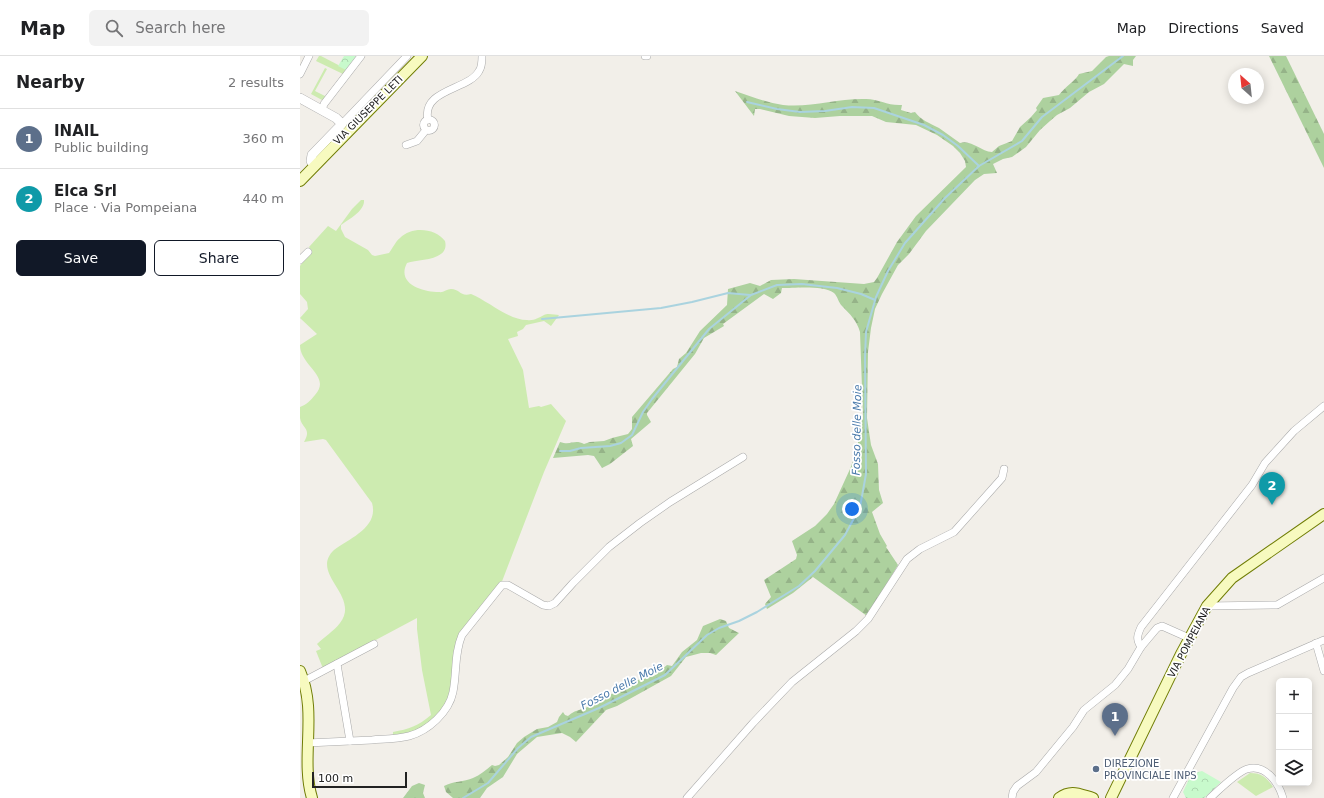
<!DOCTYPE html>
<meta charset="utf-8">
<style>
:root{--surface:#fff;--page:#f2f2f2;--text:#202124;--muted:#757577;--line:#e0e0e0;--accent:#111827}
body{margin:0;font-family:"DejaVu Sans",sans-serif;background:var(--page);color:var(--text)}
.controls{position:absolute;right:12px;bottom:12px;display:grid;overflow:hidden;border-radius:6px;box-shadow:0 2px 10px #0003}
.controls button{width:36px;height:36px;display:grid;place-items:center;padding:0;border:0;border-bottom:1px solid var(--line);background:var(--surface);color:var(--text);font:20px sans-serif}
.compass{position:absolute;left:928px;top:12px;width:36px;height:36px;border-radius:50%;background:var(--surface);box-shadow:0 2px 10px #0003;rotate:333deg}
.scale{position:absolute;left:12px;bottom:10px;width:95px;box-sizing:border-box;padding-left:4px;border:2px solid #222;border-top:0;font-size:11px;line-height:14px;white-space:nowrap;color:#222;-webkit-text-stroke:3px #fff;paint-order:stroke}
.you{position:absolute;left:552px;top:453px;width:14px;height:14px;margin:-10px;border:3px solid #fff;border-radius:50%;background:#1a73e8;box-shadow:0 0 0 6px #1a73e833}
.badge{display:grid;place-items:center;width:26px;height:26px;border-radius:50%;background:var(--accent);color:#fff;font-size:13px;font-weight:700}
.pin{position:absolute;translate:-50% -33px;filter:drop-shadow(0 1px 2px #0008)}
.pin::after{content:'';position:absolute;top:21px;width:14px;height:12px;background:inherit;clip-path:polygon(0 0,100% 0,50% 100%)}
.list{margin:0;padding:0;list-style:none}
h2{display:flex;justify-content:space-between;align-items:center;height:52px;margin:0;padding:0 16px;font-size:17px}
h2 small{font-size:13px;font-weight:400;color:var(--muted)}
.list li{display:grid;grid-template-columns:26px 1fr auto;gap:12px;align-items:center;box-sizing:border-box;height:60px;padding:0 16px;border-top:1px solid var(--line)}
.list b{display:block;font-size:15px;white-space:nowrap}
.list p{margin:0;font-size:13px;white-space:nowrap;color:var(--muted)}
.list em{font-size:13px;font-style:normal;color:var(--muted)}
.actions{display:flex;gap:8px;padding:12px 16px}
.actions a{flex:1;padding:9px 0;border:1px solid var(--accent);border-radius:6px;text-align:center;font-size:14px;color:var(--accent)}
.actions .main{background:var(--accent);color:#fff}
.icon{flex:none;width:22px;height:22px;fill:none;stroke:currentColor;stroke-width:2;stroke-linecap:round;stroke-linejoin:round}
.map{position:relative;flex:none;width:1024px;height:742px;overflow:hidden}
header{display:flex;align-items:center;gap:24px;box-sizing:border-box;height:56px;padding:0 20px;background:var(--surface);border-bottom:1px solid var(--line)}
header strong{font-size:19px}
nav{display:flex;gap:22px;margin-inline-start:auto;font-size:14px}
.search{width:280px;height:36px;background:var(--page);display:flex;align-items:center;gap:10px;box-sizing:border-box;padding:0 14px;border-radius:6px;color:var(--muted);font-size:15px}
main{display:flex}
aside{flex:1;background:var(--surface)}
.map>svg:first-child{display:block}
.grass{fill:#cdebb0}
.forest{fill:url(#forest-firs)}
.park{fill:url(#park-crowns)}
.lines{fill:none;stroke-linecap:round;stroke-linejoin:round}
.stream{stroke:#aad3df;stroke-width:2}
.minor-casing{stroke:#a9a9a9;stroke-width:8}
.tertiary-casing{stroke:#a9a9a9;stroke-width:10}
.secondary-casing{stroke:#707d05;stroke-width:12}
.minor{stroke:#fff;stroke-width:7}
.tertiary{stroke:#fff;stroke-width:9}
.secondary{stroke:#f7fabf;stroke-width:10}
.service-dot{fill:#5c6f8a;stroke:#fff;stroke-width:1.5}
.labels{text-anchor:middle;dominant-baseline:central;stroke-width:3.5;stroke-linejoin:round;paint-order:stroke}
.street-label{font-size:10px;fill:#222;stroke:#fff}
.service-label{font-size:10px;fill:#4e5e75;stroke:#fff;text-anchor:start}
.water-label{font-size:11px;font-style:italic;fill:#4a7aab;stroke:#fff}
</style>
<header>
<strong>Map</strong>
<div class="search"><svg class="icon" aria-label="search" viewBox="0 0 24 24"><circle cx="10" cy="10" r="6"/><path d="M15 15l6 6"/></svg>Search here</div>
<nav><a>Map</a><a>Directions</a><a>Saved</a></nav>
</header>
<main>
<aside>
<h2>Nearby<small>2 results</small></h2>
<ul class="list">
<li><span class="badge" style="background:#5c6f8a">1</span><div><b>INAIL</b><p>Public building</p></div><em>360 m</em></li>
<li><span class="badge" style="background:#0f9aa8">2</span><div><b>Elca Srl</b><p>Place · Via Pompeiana</p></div><em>440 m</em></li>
</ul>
<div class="actions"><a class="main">Save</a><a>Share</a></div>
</aside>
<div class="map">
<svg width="1024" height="742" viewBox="0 0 1024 742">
<defs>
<pattern id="forest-firs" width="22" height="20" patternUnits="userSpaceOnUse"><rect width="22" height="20" fill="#add19e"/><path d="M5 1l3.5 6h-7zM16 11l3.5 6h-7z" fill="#95b388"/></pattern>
<pattern id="park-crowns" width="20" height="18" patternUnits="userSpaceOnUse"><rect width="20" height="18" fill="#c8facc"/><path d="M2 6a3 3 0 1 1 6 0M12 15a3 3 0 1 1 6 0" fill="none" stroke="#acd6af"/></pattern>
</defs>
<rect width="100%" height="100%" fill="#f2efe9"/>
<g class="grass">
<polygon points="19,0 21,0 46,13 43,18 16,5"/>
<polygon points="25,12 27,13 15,35 27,41 22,44 11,38"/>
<path d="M61 144H64C65 155 49 163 41 169V173L45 181 68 194 72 199 75 200 89 197C93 192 95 186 100 182 112 170 135 172 145 185 150 205 119 203 107 207 96 228 123 236 139 236 143 237 147 233 151 233 160 233 160 241 171 238 188 245 209 264 227 264 234 265 238 262 244 259 248 257 255 259 259 259L251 270 244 265 226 269 223 273 217 276 218 280 208 283 223 314 229 352 239 350 241 351 251 348 266 365 244 416 201 528 196 531 167 567 161 578 152 636 141 656 119 674 93 682V676C109 673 118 670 131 659L122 614 117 573V562L25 611 23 612 22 610 16 595 21 593 17 588C24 581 34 575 40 567 61 540 9 518 34 494 50 482 79 471 72 447L26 384 23 383 4 386C12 372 2 373 0 362 0 358 0 355 0 351 6 349 11 344 15 339 32 320 0 310 0 289L17 278 0 262 8 253 7 246 0 238V210L11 194 9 191 28 170 36 175 52 153Z"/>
<path d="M950 717C962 717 967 722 973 731L956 740 937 726Z"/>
</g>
<g class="forest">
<path d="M809 0H836L833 4V10L824 8 804 28 789 36 770 52 757 59 750 65 740 74 726 91 712 101 703 103 693 108 697 117 684 118 675 124 626 175 609 198 598 209 582 238 575 253 571 272 568 296 567 362 571 389 578 408 579 434 583 447 572 456 580 478 587 490 586 491 598 509 567 560 513 521 493 537 467 553 465 548 471 541 464 524 496 503 497 499 492 485 515 470 527 458 534 448 550 413 558 392V376L555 370 563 363V360L560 276C557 265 550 258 542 250 538 246 538 241 534 237 524 229 495 232 482 232L481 237 473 243 464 238 423 268 424 270 404 282 395 298 347 357V359L351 366 331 383 333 390 310 408 302 412 294 400 288 399 253 402 260 386C271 390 274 383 284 388L290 386 304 385 312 382 328 378 332 373V361L373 313 377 311 379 303 386 297 400 275 427 249 428 233 450 227 460 230 471 224 494 223 564 228 574 226 577 222 597 186 616 160 666 111 665 105 660 97 653 90 637 79 616 69 586 66 572 60H540L515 62 489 60 460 53H455L454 60 435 35C451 40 467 47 483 49 511 52 538 42 566 43 579 43 588 50 602 49L601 54 611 57 615 56C621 64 629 67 639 72 646 77 653 82 660 87 671 83 680 95 692 96L699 90 712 85 720 71 731 61 737 54 736 52 743 42 759 39C764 32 777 23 779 18L792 15 806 1Z"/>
<polygon points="969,0 986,0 1024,78 1024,112"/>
<path d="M420 563 426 565 429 572 439 577 416 599 410 597H401L386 601 371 620 317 650 306 654 276 686 270 681 262 677 237 681 217 698 203 721 187 732 180 742H153L146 736 144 730C153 725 164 726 173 722 180 719 186 714 192 709L195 710 199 709 208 701 217 687 224 681 237 673 248 671 257 666 259 661 263 656 265 659 268 660C276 652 288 654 296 646L340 623 354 620 367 609 372 610 382 596 397 584 403 570Z"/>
<polygon points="119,727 125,729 123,737 125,742 103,742 112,730"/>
</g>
<g class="park">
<polygon points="44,0 56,0 46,14 38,10"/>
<polygon points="902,715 921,726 904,742 886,742 883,736 888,725 894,717"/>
</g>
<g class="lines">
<g class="stream">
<polyline points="447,46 477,53 500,56 525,55 552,51 574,52 624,69 643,79 658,90 679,110"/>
<polyline points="242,263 361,252 392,246 428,237 450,239"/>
<polyline points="260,395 270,395 281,392 310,390 321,387 332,379 343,356 352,343 409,273 451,239 477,229 502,228 537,232 561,238 575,244"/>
<polyline points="163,742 188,727 218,692 231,681 299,652 365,619 407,579 419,572 439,565 457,556 499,530 515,515 545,479 560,451 566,418 565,301 566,276 576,241 588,215 605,187 645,142 679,110 722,85 742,61 823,0"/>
</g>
<defs>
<g id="minor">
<polyline points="345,0 347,0"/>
<polyline points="0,18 9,0"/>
<polyline points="22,54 24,48 61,0"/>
<circle cx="129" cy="69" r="5.5"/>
<path d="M128 64C121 33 169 34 179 15 182 11 182 5 182 0"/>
<polyline points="42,68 107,0"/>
<polyline points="106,89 117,85 126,74"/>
<polyline points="0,204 8,196"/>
<polyline points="907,550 977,549 1024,522"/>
<polyline points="1016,587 1024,615"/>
<path d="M841 591C836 583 837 580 841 571L952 429 965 407 994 375 1024 350"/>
<polyline points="37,608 50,685"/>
<polyline points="4,625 74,588"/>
<path d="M7 687C29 686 51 685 72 684 84 683 97 683 109 680 128 675 149 656 153 636 157 616 154 598 162 579L202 529H208L243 549 249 550 255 547 273 527 309 491 340 467 370 446 443 401"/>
<polyline points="387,742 453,667 492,626 556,575 568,563 607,503 620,493 654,476 702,422 704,413"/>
<polyline points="712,742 713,736 717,730 736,716 773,671 784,654 815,629 828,613 841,591 857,572 862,570 889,582"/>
<polyline points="873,742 933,632 941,621 948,617 1024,584"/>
<path d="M910 742C919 734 937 716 947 713 966 707 979 728 983 742"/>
</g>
<polyline id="tertiary" points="0,42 36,62 42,68 12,99 11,105 14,109"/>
<g id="secondary">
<polyline points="0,125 122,0"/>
<path d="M0 615C18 657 0 702 12 742"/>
<path d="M759 742C771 733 779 738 793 742"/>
<polyline points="811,742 881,598 907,550 932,522 1024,458"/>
</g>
</defs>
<use href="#minor" class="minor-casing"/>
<use href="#tertiary" class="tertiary-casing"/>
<use href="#secondary" class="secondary-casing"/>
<use href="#minor" class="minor"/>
<use href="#tertiary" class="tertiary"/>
<use href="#secondary" class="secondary"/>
</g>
<circle class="service-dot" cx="796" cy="713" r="4"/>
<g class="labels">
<g class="street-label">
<text transform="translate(68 54) rotate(-45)">VIA GIUSEPPE LETI</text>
<text transform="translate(889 586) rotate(-62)">VIA POMPEIANA</text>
</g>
<g class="service-label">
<text x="804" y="707">DIREZIONE<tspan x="804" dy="12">PROVINCIALE INPS</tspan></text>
</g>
<g class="water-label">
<text transform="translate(557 374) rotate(-89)">Fosso delle Moie</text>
<text transform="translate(322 630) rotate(-27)">Fosso delle Moie</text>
</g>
</g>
</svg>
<div class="controls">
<button>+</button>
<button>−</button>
<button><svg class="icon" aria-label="layers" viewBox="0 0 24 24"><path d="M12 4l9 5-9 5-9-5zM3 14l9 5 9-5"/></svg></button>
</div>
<svg class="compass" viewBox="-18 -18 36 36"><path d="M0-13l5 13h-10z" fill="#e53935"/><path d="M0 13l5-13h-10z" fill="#757577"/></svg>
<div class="scale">100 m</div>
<div class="you"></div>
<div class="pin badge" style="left:815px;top:680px;background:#5c6f8a">1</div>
<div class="pin badge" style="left:972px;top:449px;background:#0f9aa8">2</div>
</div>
</main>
